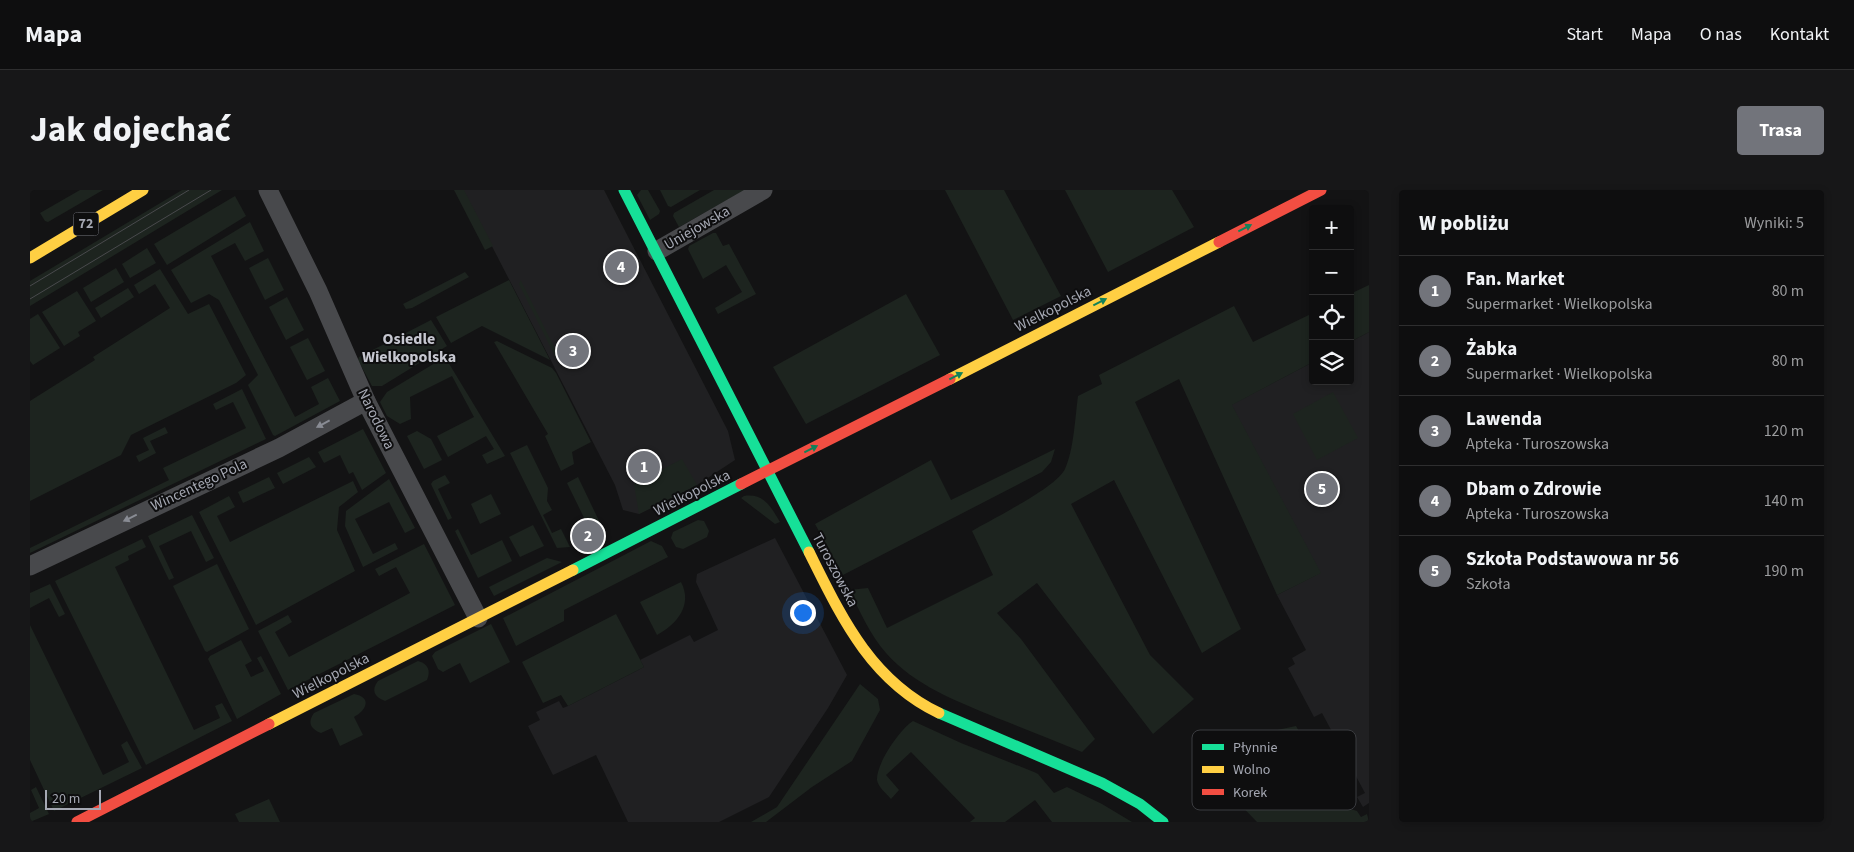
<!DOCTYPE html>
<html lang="pl">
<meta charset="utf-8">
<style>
:root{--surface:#0e0e0f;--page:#171718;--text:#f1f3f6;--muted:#9b9c9e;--line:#2e2e2f;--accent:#72747b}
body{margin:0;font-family:"Source Sans 3",sans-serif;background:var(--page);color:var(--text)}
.controls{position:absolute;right:15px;top:15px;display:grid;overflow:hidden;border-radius:5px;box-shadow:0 2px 8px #0003}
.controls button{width:45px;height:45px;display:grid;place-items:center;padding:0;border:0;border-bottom:1px solid var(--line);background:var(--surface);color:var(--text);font:25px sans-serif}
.scale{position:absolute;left:15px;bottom:12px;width:56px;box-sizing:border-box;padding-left:5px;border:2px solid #a5a8b3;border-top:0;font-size:14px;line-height:18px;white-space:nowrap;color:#a5a8b3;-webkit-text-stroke:4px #0e0e0f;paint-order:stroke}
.you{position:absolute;left:772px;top:422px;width:18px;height:18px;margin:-12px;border:4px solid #fff;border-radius:50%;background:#1a73e8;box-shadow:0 0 0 8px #1a73e833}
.badge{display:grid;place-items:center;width:32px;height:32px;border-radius:50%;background:var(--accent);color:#fff;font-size:16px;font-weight:700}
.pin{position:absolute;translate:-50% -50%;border:2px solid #fff;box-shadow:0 1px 5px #0006}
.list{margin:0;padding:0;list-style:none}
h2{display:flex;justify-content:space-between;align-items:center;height:65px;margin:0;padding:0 20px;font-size:21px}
h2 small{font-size:16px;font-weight:400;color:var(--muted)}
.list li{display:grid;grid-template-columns:32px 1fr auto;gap:15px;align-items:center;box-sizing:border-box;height:70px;padding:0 20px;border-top:1px solid var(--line)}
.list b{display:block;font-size:19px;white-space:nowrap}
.list p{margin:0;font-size:16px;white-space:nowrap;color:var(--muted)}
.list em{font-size:16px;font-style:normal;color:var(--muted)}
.icon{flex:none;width:28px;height:28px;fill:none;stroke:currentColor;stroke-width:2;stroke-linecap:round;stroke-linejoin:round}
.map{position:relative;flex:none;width:1339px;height:632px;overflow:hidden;border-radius:5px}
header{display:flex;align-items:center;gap:30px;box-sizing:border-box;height:70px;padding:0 25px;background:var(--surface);border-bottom:1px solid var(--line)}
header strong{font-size:24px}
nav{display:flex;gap:28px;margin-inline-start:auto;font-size:18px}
.intro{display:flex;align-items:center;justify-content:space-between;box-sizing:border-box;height:120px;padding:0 30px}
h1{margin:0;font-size:35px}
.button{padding:12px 22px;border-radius:5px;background:var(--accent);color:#fff;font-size:18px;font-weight:700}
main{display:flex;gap:30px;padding:0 30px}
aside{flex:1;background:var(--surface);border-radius:5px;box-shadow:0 2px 8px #0003}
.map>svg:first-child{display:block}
.built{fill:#202022}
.green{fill:#1d241f}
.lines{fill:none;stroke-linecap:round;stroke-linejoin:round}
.street{stroke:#48494c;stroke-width:19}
.fast{stroke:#16e098;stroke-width:11}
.slow{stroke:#ffcf43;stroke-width:11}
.jam{stroke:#f24e42;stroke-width:11}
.tram{stroke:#494a4d;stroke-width:1}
.oneway{fill:#12825a}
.oneway2{fill:#898c94}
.labels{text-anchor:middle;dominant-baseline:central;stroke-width:4;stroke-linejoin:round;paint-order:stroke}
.shield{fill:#0e0e0f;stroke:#787a82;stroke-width:1}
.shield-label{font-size:14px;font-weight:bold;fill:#a5a8b3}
.street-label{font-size:15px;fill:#a5a8b3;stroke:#0e0e0f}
.neighbourhood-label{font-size:16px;font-weight:bold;fill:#c6c7d0;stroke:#0e0e0f}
.key{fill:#0e0e0f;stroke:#3b3c40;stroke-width:1}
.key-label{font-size:14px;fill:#a5a8b3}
</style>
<header>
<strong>Mapa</strong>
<nav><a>Start</a><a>Mapa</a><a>O nas</a><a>Kontakt</a></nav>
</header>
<div class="intro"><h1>Jak dojechać</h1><a class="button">Trasa</a></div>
<main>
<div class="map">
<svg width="1339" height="632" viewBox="0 0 1339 632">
<rect width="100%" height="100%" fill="#131314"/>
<g class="built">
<polygon points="433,0 574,0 698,241 705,270 667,295 609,324 593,320 585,295"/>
<polygon points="1339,142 1339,613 1333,617 1327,607 1335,603 1292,523 1284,527 1258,478 1265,474 1262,468 1276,460 1247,405 1290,383 1201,215 1283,172 1283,191 1320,191 1320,152"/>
<polygon points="745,348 817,485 798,518 739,607 689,632 598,632 566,565 523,585 498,536 510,530 506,522 529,511 533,518 538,516 614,477 610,470 660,445 664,452 688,440 666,392 667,384"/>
</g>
<g class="green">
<polygon points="50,0 73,0 18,32 15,31 10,23"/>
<polygon points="152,0 192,0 0,116 0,91"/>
<polygon points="424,0 434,0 463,56 455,60"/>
<polygon points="611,0 618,0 630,21 629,24 620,30 607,5"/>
<polygon points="630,0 670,0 641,17 638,16"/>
<polygon points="684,0 715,0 649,37 643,26 644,23"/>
<polygon points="915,0 974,0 1031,106 983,130"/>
<polygon points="1035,0 1142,0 1164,37 1078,82"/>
<polygon points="205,6 216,26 137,75 124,54"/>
<polygon points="220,32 234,61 215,71 205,53 181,66 265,227 289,214 281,197 298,188 310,211 245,246 243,245 218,195 228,185 189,110 179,104 161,113 141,80"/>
<polygon points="683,43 686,43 693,56 699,54 726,104 688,124 685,118 712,102 696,75 673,89 658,59 659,56"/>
<polygon points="117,58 126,73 100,88 92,74"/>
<polygon points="238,68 254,100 235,110 219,78"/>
<polygon points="86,78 94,92 61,112 53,98"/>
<polygon points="130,79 158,124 179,114 216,185 206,193 101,245 91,265 0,311 0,211 65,170 63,167 140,118 125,94 109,104 104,95"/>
<polygon points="435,82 439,87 382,118 376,119 373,114"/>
<polygon points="479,90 520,170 452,136 421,153 406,127"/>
<polygon points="491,90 491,91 531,171 527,170 489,94"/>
<polygon points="1339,95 1339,142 1320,152 1320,104"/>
<polygon points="98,98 104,107 71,128 65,118"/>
<polygon points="47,101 66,131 48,142 50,146 34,156 12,122"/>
<polygon points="876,104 910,165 776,234 743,177"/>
<polygon points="257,107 274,140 256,150 239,117"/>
<path d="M1204 116 1223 152 1283 123V172L1202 215 1291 383 1247 405 1149 189 1105 212 1211 439 1172 463 1084 290 1041 314 1120 465 1164 509 1123 544 1007 393 967 423 991 449 1065 549 1052 562C1023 550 995 539 967 528 927 511 885 496 856 463 840 445 830 421 819 400L838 398 857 438 963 385 942 341C962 329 1026 298 1035 279 1044 259 1045 228 1048 206L1072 194 1069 185Z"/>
<polygon points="8,124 30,158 3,175 0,171 0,129"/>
<polygon points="401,130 417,156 352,196 342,196 328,170 329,167"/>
<polygon points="278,148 295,181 277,190 260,157"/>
<polygon points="467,151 522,178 526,183 561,252 542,262 544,274 531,281 515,246 518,244 464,152"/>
<polygon points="415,167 475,266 457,274 452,265 464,259 456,246 418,267 407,246 444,227 422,186 380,207 381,229 370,234 357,226 350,212 357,202"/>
<polygon points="212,199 236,249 0,363 0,358 139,290 133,278 216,238 203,212 186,220 183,214"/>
<polygon points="1303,202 1328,248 1287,270 1263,224"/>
<polygon points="135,237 138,243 120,251 126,263 109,272 106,266 119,260 113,248"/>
<polygon points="333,239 356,283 332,300 323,282 319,284 310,265 294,273 288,262"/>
<polygon points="387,241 401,249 412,270 394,279 377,246"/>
<polygon points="497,255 518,298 517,311 522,320 513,325 522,343 531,339 540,357 527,358 480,263"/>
<polygon points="1025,259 1021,272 1012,282 813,385 785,334 901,270 921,310"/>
<polygon points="279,267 286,277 253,294 247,283"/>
<polygon points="652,269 667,295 609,324 604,294"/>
<polygon points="415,285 420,293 408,299 422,328 418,330 401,294 403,291"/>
<polygon points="239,287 245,298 213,313 208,302"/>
<polygon points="548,287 571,335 563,346 537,293"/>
<polygon points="359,289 385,338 375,343 359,312 325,329 343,364 365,353 368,359 333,377 315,336 316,321"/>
<polygon points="323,291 328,302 309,317 307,340 325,381 226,435 169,322 199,306 205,317 187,326 200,352"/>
<polygon points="461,304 471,324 450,334 441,314"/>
<path d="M714 306C734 303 741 317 750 332L745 334 711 308Z"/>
<polygon points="162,325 184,368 176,372 161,341 129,356 144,388 139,390 118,346"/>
<polygon points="668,330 674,331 679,341 677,347 653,359 646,357 641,348 643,342"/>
<polygon points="503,335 514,356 490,367 479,347"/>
<polygon points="428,339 441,365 472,350 482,371 448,388 425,341"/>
<polygon points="112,349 116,357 98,366 99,370 85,377 164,540 190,528 185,516 192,513 202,531 116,575 25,391"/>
<polygon points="621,351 632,356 638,367 534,420 534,431 486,456 473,428"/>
<polygon points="394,354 425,415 258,500 228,441 258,425 262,432 245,442 259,467 380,403 366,377 349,386 345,379"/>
<polygon points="517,368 532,372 464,406 459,397"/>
<polygon points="187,374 219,439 177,462 175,461 143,396"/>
<path d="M651 392C663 415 647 434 627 445L610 412Z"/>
<polygon points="20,394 35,424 29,427 19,408 0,418 0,403"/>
<polygon points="586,424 614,477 538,516 531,505 513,513 492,472"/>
<polygon points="461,434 480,472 440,493 430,473 413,482 408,479 402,466 405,462"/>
<polygon points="0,435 73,585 99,572 91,555 97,551 112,578 24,621 0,570"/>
<polygon points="211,450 222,471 215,475 221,487 234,481 227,468 231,466 251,504 207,529 178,469 180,466"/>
<path d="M388 471C398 474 401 480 397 490L355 511C344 507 341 500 348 491Z"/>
<polygon points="830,494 848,509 850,520 822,571 782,597 736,632 721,632 747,617"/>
<path d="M324 504C342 507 337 520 324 527L333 545 310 556 302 538 291 543C281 539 277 533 284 523Z"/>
<path d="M883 531 931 553 1004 582 1008 584 1024 603 1037 597 1072 614 1102 632H1022L1005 610 975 632H940L945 628 881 562 856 585 869 600 861 609C856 603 848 597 847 590 846 574 870 539 883 531Z"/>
<polygon points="1266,536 1311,616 1327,621 1331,627 1337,624 1339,632 1227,632 1168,571 1191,552"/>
<polygon points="6,597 19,624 0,632 0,623 9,618 1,600"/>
<polygon points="239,609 250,632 209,632 205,624"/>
</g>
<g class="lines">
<g class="street">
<polyline points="238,0 288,101 336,211 448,428"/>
<polyline points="627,61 733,0"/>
<polyline points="0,376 249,258 336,211"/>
</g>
<g class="fast">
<polyline points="594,0 779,362"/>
<polyline points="543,380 711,294"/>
<polyline points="909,523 1072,593 1110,614 1133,632"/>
</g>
<g class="slow">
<polyline points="0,68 113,0"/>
<polyline points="920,189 1189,52"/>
<path d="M779 362C811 426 840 490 909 523"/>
<polyline points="239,534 543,380"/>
</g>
<g class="jam">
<polyline points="1189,52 1291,0"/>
<polyline points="711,294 920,189"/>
<polyline points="47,632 239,534"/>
</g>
<g class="tram">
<polyline points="0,96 159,0"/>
<polyline points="0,109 181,0"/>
</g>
</g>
<defs><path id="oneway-solid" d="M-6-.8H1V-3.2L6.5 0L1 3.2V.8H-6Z" transform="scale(1.25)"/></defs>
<g class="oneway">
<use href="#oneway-solid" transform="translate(1215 38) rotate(-27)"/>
<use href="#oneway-solid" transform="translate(1070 112) rotate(-27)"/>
<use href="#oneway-solid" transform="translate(926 186) rotate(-27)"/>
<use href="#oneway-solid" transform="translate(781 259) rotate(-27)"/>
</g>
<g class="oneway2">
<use href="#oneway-solid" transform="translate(293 234) rotate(152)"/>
<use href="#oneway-solid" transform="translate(100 328) rotate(154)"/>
</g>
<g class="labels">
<rect class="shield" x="43.5" y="22.5" width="25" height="23" rx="4"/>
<g class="shield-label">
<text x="56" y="34">72</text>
</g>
<g class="street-label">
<text transform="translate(667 38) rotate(-30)">Uniejowska</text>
<text transform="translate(1023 119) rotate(-27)">Wielkopolska</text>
<text transform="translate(346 229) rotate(64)">Narodowa</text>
<text transform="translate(169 295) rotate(-25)">Wincentego Pola</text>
<text transform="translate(662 303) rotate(-27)">Wielkopolska</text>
<text transform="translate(805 380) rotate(62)">Turoszowska</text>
<text transform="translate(301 486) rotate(-27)">Wielkopolska</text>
</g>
<g class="neighbourhood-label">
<text x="379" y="149">Osiedle<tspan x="379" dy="18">Wielkopolska</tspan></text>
</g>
</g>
<rect x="1162" y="540" width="164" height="80" rx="8" class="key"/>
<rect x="1172" y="554" width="22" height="6" fill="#16e098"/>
<rect x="1172" y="576" width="22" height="7" fill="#ffcf43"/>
<rect x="1172" y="599" width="22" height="6" fill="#f24e42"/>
<g class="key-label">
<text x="1203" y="562">Płynnie</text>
<text x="1203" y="584">Wolno</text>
<text x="1203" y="607">Korek</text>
</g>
</svg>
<div class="controls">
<button>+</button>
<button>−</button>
<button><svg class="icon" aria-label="locate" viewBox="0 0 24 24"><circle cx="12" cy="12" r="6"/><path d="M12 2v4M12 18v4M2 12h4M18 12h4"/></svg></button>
<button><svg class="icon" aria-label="layers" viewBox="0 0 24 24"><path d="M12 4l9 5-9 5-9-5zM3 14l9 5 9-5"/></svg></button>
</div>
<div class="scale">20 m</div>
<div class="you"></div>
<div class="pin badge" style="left:614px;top:277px">1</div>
<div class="pin badge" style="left:558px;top:346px">2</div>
<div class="pin badge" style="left:543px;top:161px">3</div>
<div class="pin badge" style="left:591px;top:77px">4</div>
<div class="pin badge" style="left:1292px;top:299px">5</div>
</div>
<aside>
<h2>W pobliżu<small>Wyniki: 5</small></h2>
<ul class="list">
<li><span class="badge">1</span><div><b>Fan. Market</b><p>Supermarket · Wielkopolska</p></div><em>80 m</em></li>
<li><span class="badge">2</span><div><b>Żabka</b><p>Supermarket · Wielkopolska</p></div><em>80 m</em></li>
<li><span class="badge">3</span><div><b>Lawenda</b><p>Apteka · Turoszowska</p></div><em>120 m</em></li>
<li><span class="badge">4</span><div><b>Dbam o Zdrowie</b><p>Apteka · Turoszowska</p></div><em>140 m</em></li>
<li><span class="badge">5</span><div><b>Szkoła Podstawowa nr 56</b><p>Szkoła</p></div><em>190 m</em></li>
</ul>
</aside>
</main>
